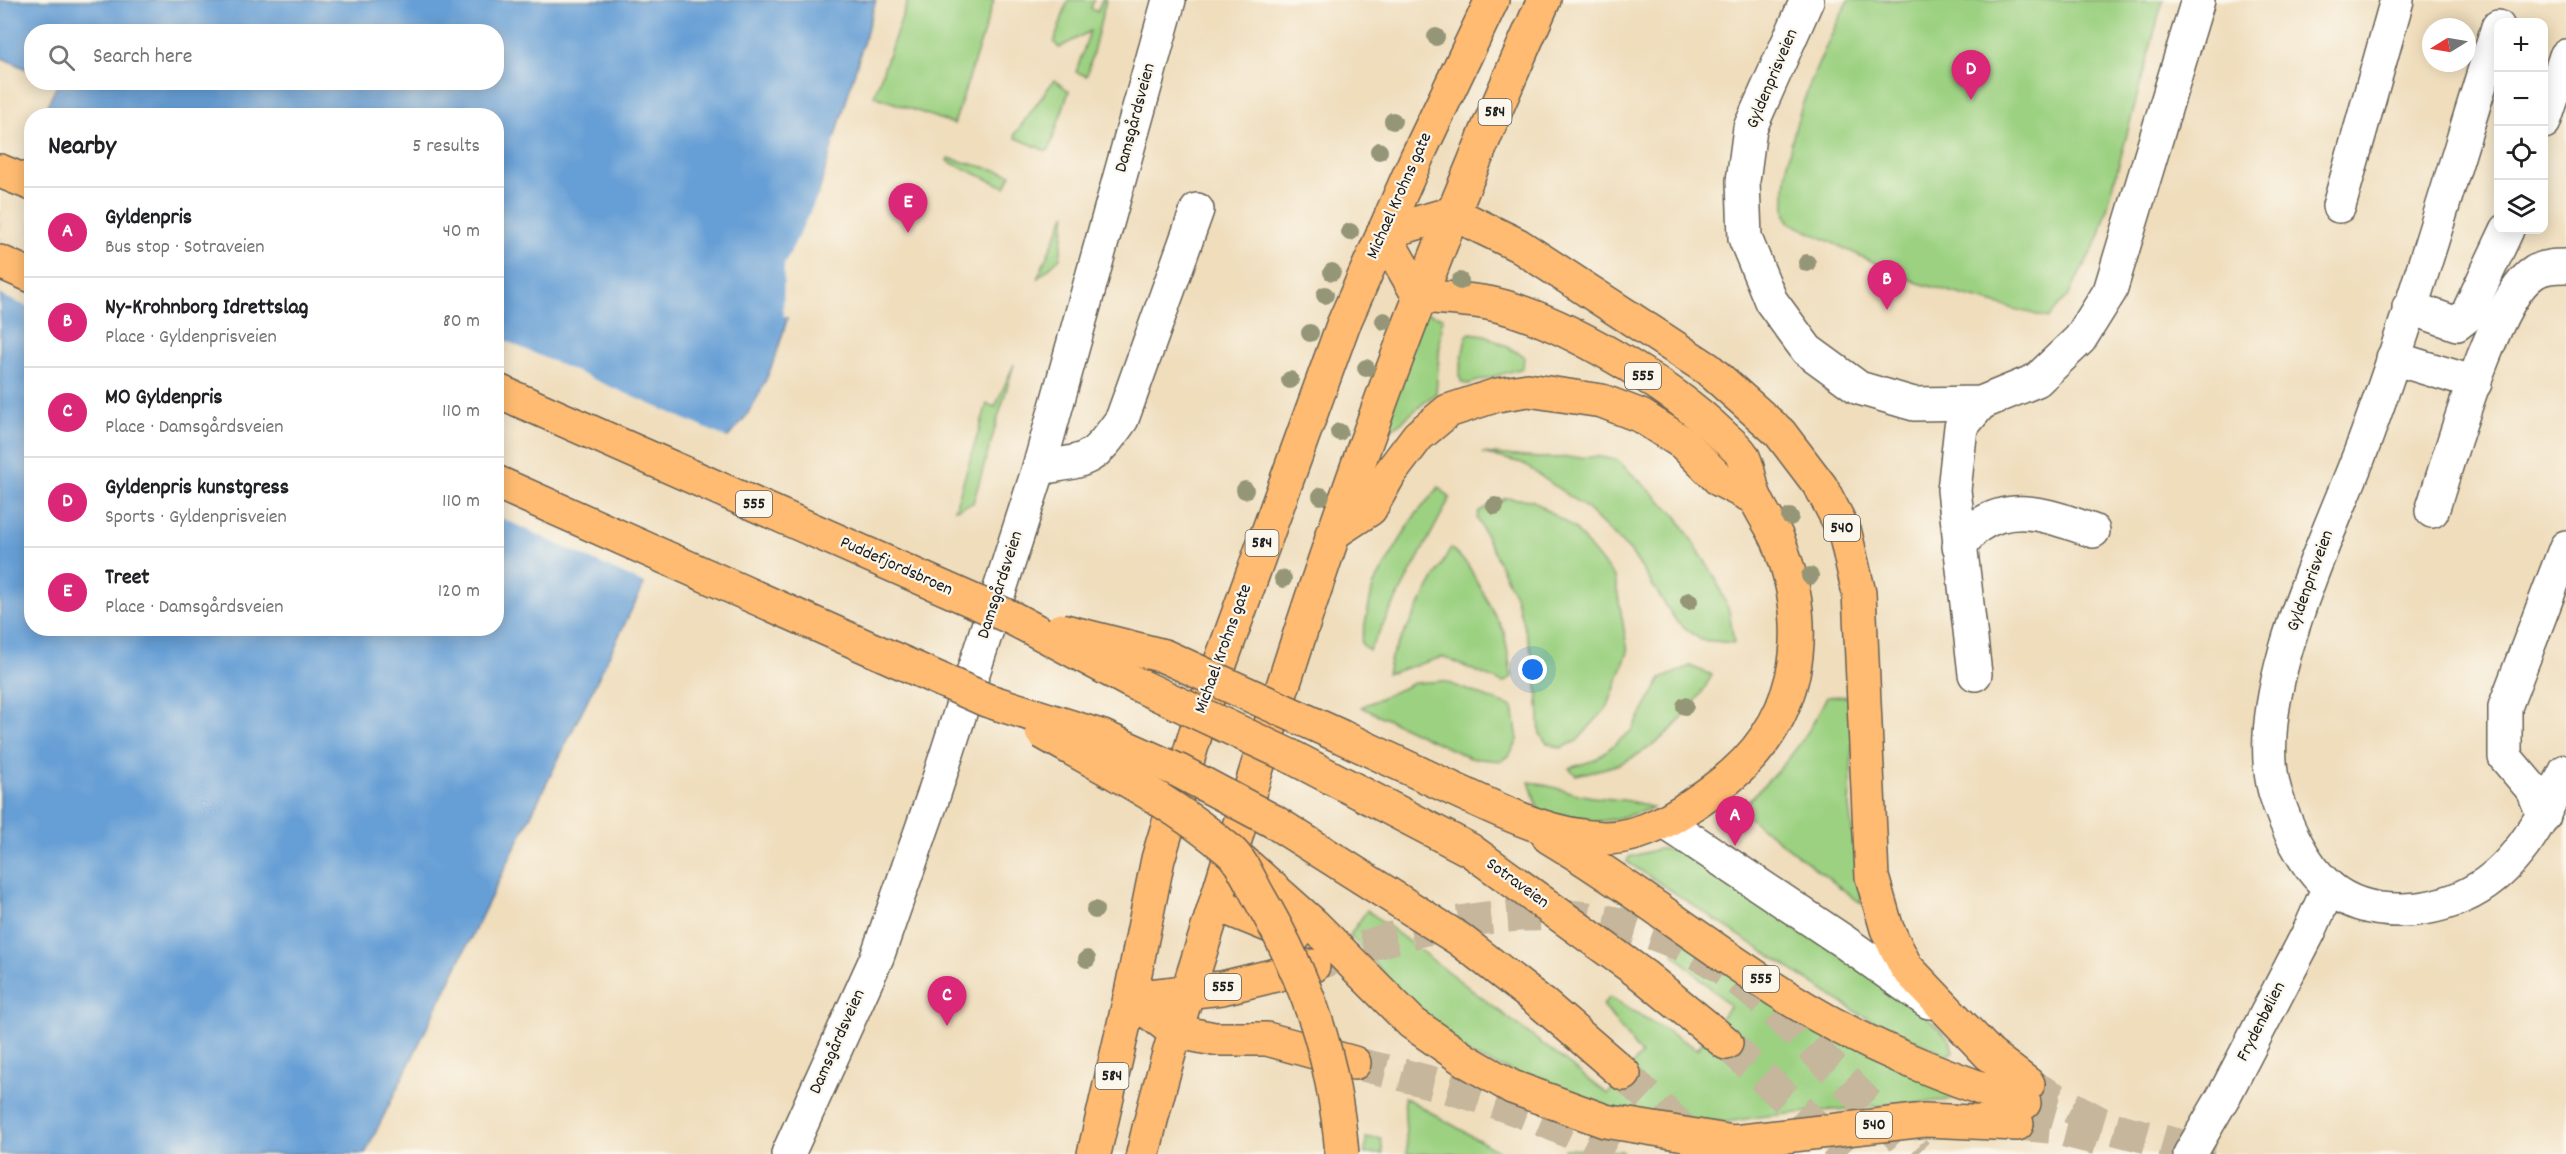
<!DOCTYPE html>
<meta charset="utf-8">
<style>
:root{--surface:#fff;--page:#f6f6f6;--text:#202124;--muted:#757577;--line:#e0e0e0;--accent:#db2777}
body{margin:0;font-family:Dekko,sans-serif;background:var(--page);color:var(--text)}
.controls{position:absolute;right:18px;top:18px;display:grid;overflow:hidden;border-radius:12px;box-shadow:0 3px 15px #0003}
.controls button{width:54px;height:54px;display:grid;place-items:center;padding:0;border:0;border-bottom:2px solid var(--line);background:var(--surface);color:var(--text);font:30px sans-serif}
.compass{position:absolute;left:2422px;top:18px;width:54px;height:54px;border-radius:50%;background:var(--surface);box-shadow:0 3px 15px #0003;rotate:259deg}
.you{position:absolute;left:1533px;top:670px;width:21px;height:21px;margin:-15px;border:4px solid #fff;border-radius:50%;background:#1a73e8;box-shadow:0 0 0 9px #1a73e833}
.badge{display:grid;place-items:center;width:39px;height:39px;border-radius:50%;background:var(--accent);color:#fff;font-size:20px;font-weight:700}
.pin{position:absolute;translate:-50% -50px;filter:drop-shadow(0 2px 3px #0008)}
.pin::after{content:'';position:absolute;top:32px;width:21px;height:18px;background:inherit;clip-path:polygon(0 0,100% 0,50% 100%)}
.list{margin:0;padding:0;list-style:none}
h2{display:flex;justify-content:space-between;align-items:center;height:78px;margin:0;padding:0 24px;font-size:26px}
h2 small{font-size:20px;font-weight:400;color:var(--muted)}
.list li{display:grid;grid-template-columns:39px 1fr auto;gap:18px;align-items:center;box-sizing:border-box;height:90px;padding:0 24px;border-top:2px solid var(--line)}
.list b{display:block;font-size:22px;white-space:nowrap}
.list p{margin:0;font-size:20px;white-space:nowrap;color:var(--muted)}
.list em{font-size:20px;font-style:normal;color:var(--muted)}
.icon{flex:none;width:33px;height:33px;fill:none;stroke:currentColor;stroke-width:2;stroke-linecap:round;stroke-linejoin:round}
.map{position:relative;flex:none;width:2566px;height:1154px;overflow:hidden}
.search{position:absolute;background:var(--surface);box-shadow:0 3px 15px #0003;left:24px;top:24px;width:480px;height:66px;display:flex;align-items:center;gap:15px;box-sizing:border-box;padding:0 21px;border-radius:24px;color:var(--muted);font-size:22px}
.panel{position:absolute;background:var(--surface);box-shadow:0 3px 15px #0003;left:24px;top:108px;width:480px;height:528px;border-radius:24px}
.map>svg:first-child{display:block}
.green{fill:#9cd181;stroke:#5c764e;stroke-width:1.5}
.water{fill:#669fd5;stroke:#415e78;stroke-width:1.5}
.pier{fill:#efddbc}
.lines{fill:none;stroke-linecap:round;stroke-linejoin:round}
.major-tunnel{stroke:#c5b69c;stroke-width:33;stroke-dasharray:33 16;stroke-linecap:butt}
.highway-tunnel{stroke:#c5b69c;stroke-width:33;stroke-dasharray:33 16;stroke-linecap:butt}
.minor-casing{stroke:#666054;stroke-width:36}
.major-casing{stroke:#666054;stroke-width:36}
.highway-casing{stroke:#666054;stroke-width:36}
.minor{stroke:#fff;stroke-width:33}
.major{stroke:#ffbb71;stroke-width:33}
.highway{stroke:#ffbb71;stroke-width:33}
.highway-bridge-casing{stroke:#666054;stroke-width:36;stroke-linecap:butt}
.highway-bridge{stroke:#ffbb71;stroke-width:33}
.tree{fill:#949677}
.labels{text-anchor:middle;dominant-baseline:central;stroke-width:4.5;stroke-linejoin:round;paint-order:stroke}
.shield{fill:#fbf7ec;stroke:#5f5e5a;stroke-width:1.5}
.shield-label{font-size:16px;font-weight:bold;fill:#1c1c1c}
.street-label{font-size:18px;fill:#1c1c1c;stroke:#fbf7ec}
</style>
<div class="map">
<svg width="2566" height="1154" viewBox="0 0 2566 1154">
<rect width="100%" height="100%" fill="#fbf7ec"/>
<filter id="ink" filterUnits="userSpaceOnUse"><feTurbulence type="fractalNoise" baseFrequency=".0167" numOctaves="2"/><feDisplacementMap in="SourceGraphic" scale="12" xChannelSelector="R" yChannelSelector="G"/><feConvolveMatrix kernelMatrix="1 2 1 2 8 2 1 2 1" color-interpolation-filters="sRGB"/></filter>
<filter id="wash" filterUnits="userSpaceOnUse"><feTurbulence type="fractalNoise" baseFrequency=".008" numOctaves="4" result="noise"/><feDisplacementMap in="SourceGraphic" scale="24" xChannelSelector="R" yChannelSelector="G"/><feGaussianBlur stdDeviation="1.35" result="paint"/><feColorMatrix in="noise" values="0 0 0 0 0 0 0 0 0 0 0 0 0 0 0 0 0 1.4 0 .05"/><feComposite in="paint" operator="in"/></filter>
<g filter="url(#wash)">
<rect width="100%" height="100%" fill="#efddbc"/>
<g class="green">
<polygon points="908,0 994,0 954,124 874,96"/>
<polygon points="1068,0 1094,0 1091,8 1097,12 1102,0 1106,0 1087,76 1076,72 1090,31 1059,48 1054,42"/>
<path d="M1848 0H2163L2100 235 2068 296 2048 318 1918 283 1790 223C1783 214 1785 204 1785 192 1787 125 1819 60 1848 0Z"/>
<polygon points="1054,80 1069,91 1049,150 1046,151 1016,138 1015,134"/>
<polygon points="948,158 1011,174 1005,187 947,161"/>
<polygon points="1066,213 1060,258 1037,279"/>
<polygon points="1419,311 1442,317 1436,393 1384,436"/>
<polygon points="1470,333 1485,335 1524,356 1523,368 1468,384 1462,383 1459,375 1466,337"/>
<polygon points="1014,364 973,503 955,509 987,404 995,407"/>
<polygon points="1482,453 1539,458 1600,457 1617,460 1676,515 1715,577 1729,611 1734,643 1701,640 1676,621 1631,552 1586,508 1522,463"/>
<polygon points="1439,487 1450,498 1369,651 1361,643 1373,586 1413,518"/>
<polygon points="1506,498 1532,500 1575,529 1615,578 1628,652 1608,706 1577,741 1561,748 1547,743 1540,734 1536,667 1515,596 1477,518 1479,511"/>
<polygon points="1451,548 1468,565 1504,632 1512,677 1503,683 1443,657 1387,674 1391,657"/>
<path d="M1690 666 1712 675C1692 713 1661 746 1621 763 1607 769 1590 771 1576 775L1569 768 1595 760 1632 730 1661 679Z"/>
<polygon points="1443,681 1513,707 1518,740 1509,756 1501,761 1470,758 1361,707 1414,683"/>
<path d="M1827 696 1855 697 1849 807 1862 904 1739 810C1778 772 1804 747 1827 696Z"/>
<path d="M1529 782C1551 785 1572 794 1593 797 1615 800 1633 799 1653 808 1606 823 1589 827 1540 814Z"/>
<polygon points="1659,849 1679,850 1891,983 1950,1040 1953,1052 1947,1055 1861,1015 1627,862 1629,857"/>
<polygon points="1367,910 1608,1094 1641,1055 1603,1005 1610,997 1697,1049 1730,1006 1673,953 1680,939 1962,1099 1765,1116 1727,1122 1629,1115 1469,1055 1399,991 1350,935"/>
<polygon points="1404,1096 1404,1097 1503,1154 1407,1154"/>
<polygon points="1366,1138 1381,1138 1383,1154 1365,1154"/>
<polygon points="1565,1149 1622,1151 1623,1154 1564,1154"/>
</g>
<path class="water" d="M0 0H876L798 264C792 312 773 377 746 416 735 432 718 446 705 460L365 1154H0V212L31 141 32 628H496V116L43 115 58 83 496 82V32H32L31 71 0 57Z"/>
<g class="pier">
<polygon points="32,138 31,308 0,295 0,204"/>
<polygon points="835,138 838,139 801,265 797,295 789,318 783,315 784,265 820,191"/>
<polygon points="497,337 730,439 708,462 647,585 497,516"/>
</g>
</g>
<g filter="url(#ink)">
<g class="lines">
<g class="major-tunnel">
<polyline points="2028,1084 2108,1127 2214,1154"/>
<polyline points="2017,1124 2050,1127 2109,1142"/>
</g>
<g class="highway-tunnel">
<path d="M1318 964C1447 913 1587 886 1712 962 1744 981 1772 1009 1799 1035 1839 1074 1878 1114 1917 1154"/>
<polyline points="1726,1043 1846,1154"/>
<path d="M1354 1063C1446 1085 1528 1107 1612 1154"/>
<polyline points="1624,1074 1699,1145"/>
<polyline points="2024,1103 2108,1127"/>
</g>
<defs>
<g id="minor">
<polyline points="1807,0 1750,128 1743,181 1745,238 1771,301 1807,350 1859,388 1914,404 1981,403 2037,380 2080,339 2110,291 2198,0"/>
<path d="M2498 27C2455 163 2416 301 2367 435 2333 530 2247 693 2275 792 2285 824 2303 865 2329 887 2369 921 2437 914 2479 888 2521 862 2545 813 2566 771"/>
<polyline points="2544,122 2566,56"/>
<polyline points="2339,206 2397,0"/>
<polyline points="2409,307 2457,324 2466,317 2507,230"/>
<polyline points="2393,358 2475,383"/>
<path d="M1039 468C1089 460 1092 462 1122 419L1197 210"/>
<path d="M2432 511C2449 460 2493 296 2535 272 2544 266 2556 266 2566 266"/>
<path d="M1959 546C1965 540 1971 531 1978 526 2015 500 2056 518 2093 531"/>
<polyline points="1975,674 1954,490 1961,427 1981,403"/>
<polyline points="2544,816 2533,790 2505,757 2505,707 2566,547"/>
<polyline points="1665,822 1843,941 1929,1002"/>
<polyline points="788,1154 877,957 932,800 1039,468 1169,0"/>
<polyline points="2190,1154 2225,1094 2309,932 2329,887"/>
</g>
<g id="major">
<polyline points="1383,233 1452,213 1518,245 1708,369 1780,433 1821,487 1845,533 1859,593 1872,877 1887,929 1906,967 1990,1055 2028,1084"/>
<polyline points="1094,1154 1130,998 1158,859 1199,722 1343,325 1417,157 1492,0"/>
<path d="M1143 1154C1166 1051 1201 954 1231 853 1318 563 1419 277 1544 0"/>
<polyline points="1697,1154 1733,1142 1925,1120 2017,1124"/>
</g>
<g id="highway">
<polyline points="0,171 32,184"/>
<polyline points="0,262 32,276"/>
<polyline points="1332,534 1370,509 1390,473 1418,436 1448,411 1497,395 1528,390 1602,401 1641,416 1683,443 1720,480 1755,498"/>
<path d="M1342 737C1378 754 1415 771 1451 788 1499 810 1550 837 1604 838 1645 838 1680 814 1713 790 1799 729 1816 636 1778 540 1772 526 1762 513 1756 499 1749 486 1750 468 1742 455 1738 448 1728 441 1722 435 1671 385 1558 317 1488 303 1465 299 1442 298 1419 296L1383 233"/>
<polyline points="1290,756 1470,850 1644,976 1726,1043"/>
<polyline points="1273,821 1459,939 1544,1005 1624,1074"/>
<path d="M1549 837C1631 886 1706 946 1787 997 1861 1044 1942 1076 2024 1103"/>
<polyline points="1241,860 1313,924 1412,1023 1465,1060 1512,1087 1605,1121 1733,1142"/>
<polyline points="1216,904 1295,936"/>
<polyline points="1130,998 1174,1031 1214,1039 1267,1039 1354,1063"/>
<polyline points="1130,998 1222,988 1313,966"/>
</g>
</defs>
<use href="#minor" class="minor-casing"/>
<use href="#major" class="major-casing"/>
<use href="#highway" class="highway-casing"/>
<use href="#minor" class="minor"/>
<use href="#major" class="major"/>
<use href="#highway" class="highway"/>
<defs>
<g id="highway-bridge">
<polyline points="496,390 1012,618 1130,681 1290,756"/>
<polyline points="496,482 986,700 1103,737 1179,771 1273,821"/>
<polyline points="1061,630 1164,656 1342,737"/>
<path d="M1042 732C1107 769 1173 802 1230 851 1242 861 1251 883 1259 897 1308 981 1334 1057 1342 1154"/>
</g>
</defs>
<use href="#highway-bridge" class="highway-bridge-casing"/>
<use href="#highway-bridge" class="highway-bridge"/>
</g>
<g class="tree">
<circle cx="1436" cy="37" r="9"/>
<circle cx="1393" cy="121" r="9"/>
<circle cx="1379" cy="151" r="9"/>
<circle cx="1350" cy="232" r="9"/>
<circle cx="1807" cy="263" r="9"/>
<circle cx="1332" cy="272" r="9"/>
<circle cx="1460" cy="281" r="9"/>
<circle cx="1325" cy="295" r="9"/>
<circle cx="1384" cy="321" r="9"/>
<circle cx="1310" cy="333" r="9"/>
<circle cx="1366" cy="368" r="9"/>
<circle cx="1290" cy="380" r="9"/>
<circle cx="1339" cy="432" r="9"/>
<circle cx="1245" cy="490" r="9"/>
<circle cx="1321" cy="496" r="9"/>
<circle cx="1495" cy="506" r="9"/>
<circle cx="1790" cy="517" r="9"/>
<circle cx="1810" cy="576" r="9"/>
<circle cx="1283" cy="579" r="9"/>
<circle cx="1689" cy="601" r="9"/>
<circle cx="1685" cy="706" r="9"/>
<circle cx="1095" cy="910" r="9"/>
<circle cx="1087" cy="959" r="9"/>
</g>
</g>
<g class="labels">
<g class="shield">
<rect x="1478.5" y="99" width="33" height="26" rx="4.5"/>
<rect x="1625" y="363" width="36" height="26" rx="4.5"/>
<rect x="736" y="491" width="36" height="26" rx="4.5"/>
<rect x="1824" y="515" width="36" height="26" rx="4.5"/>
<rect x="1245.5" y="530" width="33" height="26" rx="4.5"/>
<rect x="1743" y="966" width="36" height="26" rx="4.5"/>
<rect x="1205" y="974" width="36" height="26" rx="4.5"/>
<rect x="1095.5" y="1063" width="33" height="26" rx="4.5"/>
<rect x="1856" y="1112" width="36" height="26" rx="4.5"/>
</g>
<g class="shield-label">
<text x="1495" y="112">584</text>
<text x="1643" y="376">555</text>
<text x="754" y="504">555</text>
<text x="1842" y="528">540</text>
<text x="1262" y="543">584</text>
<text x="1761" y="979">555</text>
<text x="1223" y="987">555</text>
<text x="1112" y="1076">584</text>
<text x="1874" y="1125">540</text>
</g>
<g class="street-label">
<text transform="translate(1773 79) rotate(-67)">Gyldenprisveien</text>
<text transform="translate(1136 118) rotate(-75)">Damsgårdsveien</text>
<text transform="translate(1400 196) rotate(-66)">Michael Krohns gate</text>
<text transform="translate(896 567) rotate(24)">Puddefjordsbroen</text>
<text transform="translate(2311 581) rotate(-70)">Gyldenprisveien</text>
<text transform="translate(1001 585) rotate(-72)">Damsgårdsveien</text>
<text transform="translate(1224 649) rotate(-70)">Michael Krohns gate</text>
<text transform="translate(1517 884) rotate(36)">Sotraveien</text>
<text transform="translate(2262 1022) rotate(-63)">Frydenbølien</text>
<text transform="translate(838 1042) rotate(-66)">Damsgårdsveien</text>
</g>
</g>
</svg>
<div class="controls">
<button>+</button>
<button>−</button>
<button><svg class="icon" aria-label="locate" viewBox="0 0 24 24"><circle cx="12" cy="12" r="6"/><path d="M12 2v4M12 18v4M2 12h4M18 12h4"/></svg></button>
<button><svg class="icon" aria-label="layers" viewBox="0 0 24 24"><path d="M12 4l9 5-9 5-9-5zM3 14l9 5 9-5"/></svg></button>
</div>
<svg class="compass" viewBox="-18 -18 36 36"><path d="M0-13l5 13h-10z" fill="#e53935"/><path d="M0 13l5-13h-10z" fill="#757577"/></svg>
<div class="you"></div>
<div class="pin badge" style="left:1735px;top:846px">A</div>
<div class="pin badge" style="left:1887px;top:310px">B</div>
<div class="pin badge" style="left:947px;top:1026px">C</div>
<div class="pin badge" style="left:1971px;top:100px">D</div>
<div class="pin badge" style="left:908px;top:233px">E</div>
<div class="search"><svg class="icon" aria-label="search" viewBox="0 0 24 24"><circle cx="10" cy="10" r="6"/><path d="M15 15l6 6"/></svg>Search here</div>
<section class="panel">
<h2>Nearby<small>5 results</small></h2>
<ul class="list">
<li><span class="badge">A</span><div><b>Gyldenpris</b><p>Bus stop · Sotraveien</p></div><em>40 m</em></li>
<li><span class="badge">B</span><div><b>Ny-Krohnborg Idrettslag</b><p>Place · Gyldenprisveien</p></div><em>80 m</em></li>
<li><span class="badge">C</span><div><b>MO Gyldenpris</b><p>Place · Damsgårdsveien</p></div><em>110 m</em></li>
<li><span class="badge">D</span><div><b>Gyldenpris kunstgress</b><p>Sports · Gyldenprisveien</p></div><em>110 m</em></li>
<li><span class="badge">E</span><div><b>Treet</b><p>Place · Damsgårdsveien</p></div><em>120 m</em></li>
</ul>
</section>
</div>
